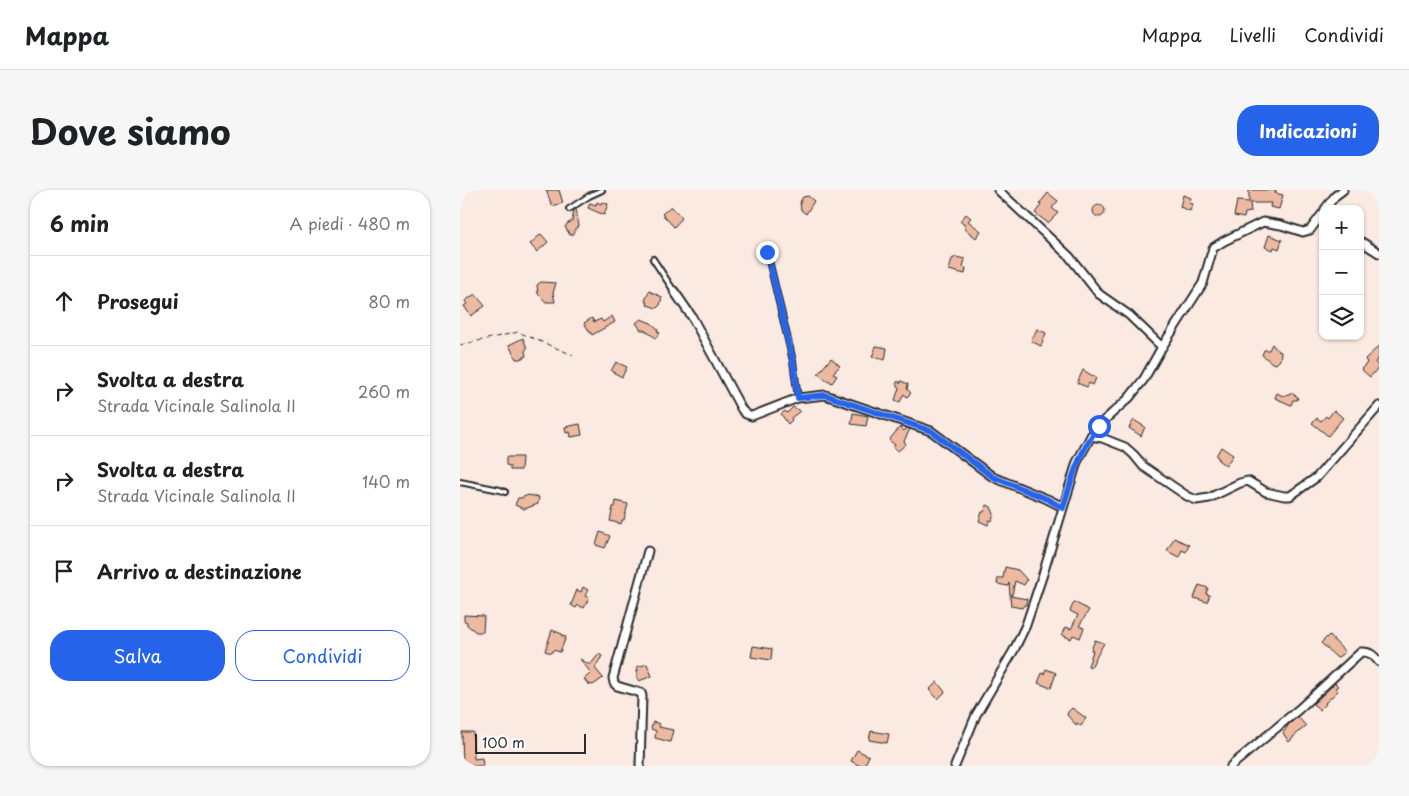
<!DOCTYPE html>
<html lang="it">
<meta charset="utf-8">
<style>
:root{--surface:#fff;--page:#f6f6f6;--text:#202124;--muted:#757577;--line:#e0e0e0;--accent:#2563eb}
body{margin:0;font-family:"Playpen Sans",sans-serif;background:var(--page);color:var(--text)}
.controls{position:absolute;right:15px;top:15px;display:grid;overflow:hidden;border-radius:10px;box-shadow:0 1px 4px #0004}
.controls button{width:45px;height:45px;display:grid;place-items:center;padding:0;border:0;border-bottom:1px solid var(--line);background:var(--surface);color:var(--text);font:25px sans-serif}
.scale{position:absolute;left:15px;bottom:12px;width:111px;box-sizing:border-box;padding-left:5px;border:2px solid #2b2b2b;border-top:0;font-size:14px;line-height:18px;white-space:nowrap;color:#2b2b2b;-webkit-text-stroke:4px #fff;paint-order:stroke}
.stop{position:absolute;width:15px;height:15px;margin:-11px;border:4px solid #2563eb;border-radius:50%;background:#fff}
.stop.end{background:#2563eb;border-color:#fff;box-shadow:0 1px 5px #0008}
.list{margin:0;padding:0;list-style:none}
h2{display:flex;justify-content:space-between;align-items:center;height:65px;margin:0;padding:0 20px;font-size:21px}
h2 small{font-size:16px;font-weight:400;color:var(--muted)}
.list li{display:grid;grid-template-columns:32px 1fr auto;gap:15px;align-items:center;box-sizing:border-box;height:90px;padding:0 20px;border-top:1px solid var(--line)}
.list b{display:block;font-size:19px;white-space:nowrap}
.list p{margin:0;font-size:16px;white-space:nowrap;color:var(--muted)}
.list em{font-size:16px;font-style:normal;color:var(--muted)}
.actions{display:flex;gap:10px;padding:15px 20px}
.actions a{flex:1;padding:11px 0;border:1px solid var(--accent);border-radius:20px;text-align:center;font-size:18px;color:var(--accent)}
.actions .main{background:var(--accent);color:#fff}
.icon{flex:none;width:28px;height:28px;fill:none;stroke:currentColor;stroke-width:2;stroke-linecap:round;stroke-linejoin:round}
.map{position:relative;flex:none;width:919px;height:576px;overflow:hidden;border-radius:20px}
header{display:flex;align-items:center;gap:30px;box-sizing:border-box;height:70px;padding:0 25px;background:var(--surface);border-bottom:1px solid var(--line)}
header strong{font-size:24px}
nav{display:flex;gap:28px;margin-inline-start:auto;font-size:18px}
.intro{display:flex;align-items:center;justify-content:space-between;box-sizing:border-box;height:120px;padding:0 30px}
h1{margin:0;font-size:35px}
.button{padding:12px 22px;border-radius:20px;background:var(--accent);color:#fff;font-size:18px;font-weight:700}
main{display:flex;gap:30px;padding:0 30px}
aside{flex:1;background:var(--surface);border-radius:20px;box-shadow:0 1px 4px #0004}
.map>svg:first-child{display:block}
.building{fill:#edb9a0;stroke:#2b2b2b}
.lines{fill:none;stroke-linecap:round;stroke-linejoin:round}
.lane-casing{stroke:#2b2b2b;stroke-width:8}
.street-casing{stroke:#2b2b2b;stroke-width:11}
.path{stroke:#2b2b2b;stroke-width:1;stroke-dasharray:5 4;stroke-linecap:butt}
.lane{stroke:#fff;stroke-width:4}
.street{stroke:#fff;stroke-width:7}
.route{stroke:#2563eb;stroke-width:6}
</style>
<header>
<strong>Mappa</strong>
<nav><a>Mappa</a><a>Livelli</a><a>Condividi</a></nav>
</header>
<div class="intro"><h1>Dove siamo</h1><a class="button">Indicazioni</a></div>
<main>
<aside>
<h2>6 min<small>A piedi · 480 m</small></h2>
<ul class="list">
<li><svg class="icon" aria-label="ahead" viewBox="0 0 24 24"><path d="M12 20V5M6 11l6-6 6 6"/></svg><div><b>Prosegui</b></div><em>80 m</em></li>
<li><svg class="icon" aria-label="right" viewBox="0 0 24 24"><path d="M7 20v-9h11M14 6l5 5-5 5"/></svg><div><b>Svolta a destra</b><p>Strada Vicinale Salinola II</p></div><em>260 m</em></li>
<li><svg class="icon" aria-label="right" viewBox="0 0 24 24"><path d="M7 20v-9h11M14 6l5 5-5 5"/></svg><div><b>Svolta a destra</b><p>Strada Vicinale Salinola II</p></div><em>140 m</em></li>
<li><svg class="icon" aria-label="arrive" viewBox="0 0 24 24"><path d="M6 21V4h12l-3 4 3 4H6"/></svg><div><b>Arrivo a destinazione</b></div></li>
</ul>
<div class="actions"><a class="main">Salva</a><a>Condividi</a></div>
</aside>
<div class="map">
<svg width="919" height="576" viewBox="0 0 919 576">
<rect width="100%" height="100%" fill="#faeae2"/>
<filter id="ink" filterUnits="userSpaceOnUse"><feTurbulence type="fractalNoise" baseFrequency=".02" numOctaves="2"/><feDisplacementMap in="SourceGraphic" scale="10" xChannelSelector="R" yChannelSelector="G"/><feConvolveMatrix kernelMatrix="1 2 1 2 8 2 1 2 1" color-interpolation-filters="sRGB"/></filter>
<g filter="url(#ink)">
<g class="building">
<polygon points="86,0 99,0 103,13 92,16"/>
<polygon points="789,0 816,0 815,3 823,5 819,19 810,17 811,13 790,13 791,22 785,23 784,28 774,26 777,11 789,12"/>
<polygon points="588,3 598,11 592,18 598,23 588,33 575,23 581,15 579,14"/>
<polygon points="723,5 731,8 729,13 733,14 730,21 720,17"/>
<polygon points="348,6 354,11 346,24 341,20 340,12 343,7"/>
<polygon points="137,12 141,14 142,12 148,14 144,25 128,18 130,13 136,15"/>
<circle cx="639" cy="21" r="6"/>
<polygon points="211,16 222,28 214,37 202,24"/>
<polygon points="116,19 119,36 117,37 113,44 110,45 105,37 107,34 112,31 114,20"/>
<polygon points="506,24 511,28 508,31 521,41 516,48 505,39 505,34 504,35 500,31"/>
<polygon points="81,44 88,52 77,62 70,54"/>
<polygon points="809,45 822,50 819,59 814,57 813,60 805,57"/>
<polygon points="496,67 505,69 503,77 506,78 505,84 489,80 492,69"/>
<polygon points="81,92 96,93 93,103 95,112 86,112 78,104 77,95"/>
<polygon points="189,101 202,107 200,115 197,118 187,115 188,113 185,111"/>
<polygon points="15,104 25,116 11,126 4,116 7,114 5,111"/>
<polygon points="152,126 155,132 132,145 124,133 132,128 134,132 141,129 143,132"/>
<polygon points="181,129 191,133 198,139 197,141 200,143 196,148 184,140 181,140 176,133"/>
<polygon points="577,139 586,143 581,156 571,151"/>
<polygon points="63,148 67,158 65,161 66,166 60,169 56,169 49,155"/>
<polygon points="812,154 818,161 821,162 820,170 816,174 812,173 802,165 804,160 809,160"/>
<polygon points="416,156 427,158 425,170 412,167"/>
<polygon points="919,156 919,168 915,172 919,177 910,187 901,179 907,173 905,169"/>
<polygon points="371,168 380,176 373,183 377,186 372,193 368,190 367,191 358,184"/>
<polygon points="156,172 167,177 162,187 151,181"/>
<polygon points="623,180 636,188 633,195 629,193 627,197 617,193"/>
<polygon points="438,191 440,194 441,191 448,194 447,199 451,203 447,207 444,204 440,212 435,210 439,198 436,194"/>
<polygon points="817,203 823,206 831,203 838,207 837,210 833,210 831,215 815,208"/>
<polygon points="333,217 340,221 331,228 332,230 328,234 321,224 325,221 327,223"/>
<polygon points="874,220 883,228 868,246 852,233 857,228 861,231 866,226 868,228"/>
<polygon points="393,223 408,226 406,236 391,234"/>
<polygon points="674,230 685,237 681,246 669,238"/>
<polygon points="120,234 122,245 111,247 110,242 106,243 105,237"/>
<polygon points="440,237 444,241 447,238 450,239 444,251 446,254 438,261 433,258 435,255 429,250"/>
<polygon points="761,257 773,265 766,276 758,270 759,268 756,266"/>
<polygon points="46,267 62,267 61,280 50,280 50,276 46,275"/>
<polygon points="68,305 79,307 78,314 64,319 55,315 58,308 61,308"/>
<polygon points="156,311 168,314 164,330 162,330 161,334 150,331 153,317 155,317"/>
<polygon points="527,315 531,317 534,324 532,331 529,330 528,335 519,331 522,322 524,322"/>
<polygon points="140,342 150,346 145,358 136,355"/>
<polygon points="714,348 729,355 726,362 722,360 719,367 707,361"/>
<polygon points="545,377 558,380 567,390 564,395 555,391 552,405 550,405 549,393 548,396 537,394 538,388 543,388"/>
<polygon points="739,395 748,398 746,404 750,405 747,412 734,408"/>
<polygon points="123,397 128,400 125,406 129,408 124,418 118,415 116,418 111,415 117,400 121,402"/>
<polygon points="550,406 567,409 566,415 564,415 562,418 551,416"/>
<polygon points="614,412 629,420 619,436 624,438 620,448 613,445 611,449 602,445 606,437 611,439 618,425 610,421"/>
<polygon points="4,425 24,426 23,442 16,442 7,435 7,432 4,431"/>
<polygon points="92,440 102,444 102,446 106,447 100,462 93,460 91,463 85,461"/>
<polygon points="869,445 885,462 877,468 861,453"/>
<polygon points="635,450 644,453 631,477 628,476 633,461 631,460"/>
<polygon points="293,456 312,459 311,470 291,467"/>
<polygon points="139,464 142,466 135,478 143,488 133,495 128,494 124,489 131,483 120,469 130,475"/>
<polygon points="187,474 192,486 179,491 176,482 178,481 177,477"/>
<polygon points="586,479 596,483 591,498 578,493 582,483 584,484"/>
<polygon points="477,492 485,502 478,509 469,500"/>
<polygon points="875,493 878,496 875,498 878,501 865,513 866,514 860,520 853,514"/>
<polygon points="612,518 626,528 621,536 617,533 616,535 607,525 608,522"/>
<polygon points="838,527 846,536 833,547 833,548 829,552 823,543 829,534"/>
<polygon points="193,532 200,534 199,537 213,540 210,552 195,548 196,541 191,539"/>
<polygon points="411,541 429,544 427,553 409,550"/>
<polygon points="2,542 13,542 14,569 22,568 23,576 3,576"/>
<polygon points="397,560 409,566 404,576 400,576 391,571"/>
</g>
<g class="lines">
<defs>
<g id="lane">
<polyline points="109,19 129,6 142,0"/>
<polyline points="307,62 333,171 338,208"/>
<polyline points="193,69 214,101"/>
<polyline points="0,292 40,300 45,302"/>
</g>
<g id="street">
<polyline points="538,0 609,66 639,104 669,125 702,157"/>
<polyline points="865,19 875,6 883,0"/>
<polyline points="900,51 919,63"/>
<polyline points="214,101 232,127 282,220 286,224 292,226 338,208 365,205 471,241 533,287 587,309 603,317"/>
<polyline points="631,246 642,248 665,257 674,265 683,276 727,306 736,310 749,308 780,293 788,291 806,302 824,306 830,306 857,287 919,216"/>
<polyline points="180,576 182,506 181,503 157,496 154,493 153,488 188,361"/>
<polyline points="495,576 516,525 554,460 566,435 583,384 617,272 631,246 639,235 669,208 684,189 702,157 743,93 753,58 764,51 803,32 821,35 843,42 850,40 863,23"/>
<path d="M771 576 839 519 901 462C910 461 914 466 919 472"/>
</g>
</defs>
<use href="#lane" class="lane-casing"/>
<use href="#street" class="street-casing"/>
<polyline class="path" points="0,155 58,142 113,165"/>
<use href="#lane" class="lane"/>
<use href="#street" class="street"/>
</g>
</g>
<g class="lines" filter="url(#ink)">
<path class="route" d="M307 62 333 171 338 208 365 205 471 241 533 287 587 309 603 318C612 288 620 260 639 236"/>
</g>
</svg>
<div class="controls">
<button>+</button>
<button>−</button>
<button><svg class="icon" aria-label="layers" viewBox="0 0 24 24"><path d="M12 4l9 5-9 5-9-5zM3 14l9 5 9-5"/></svg></button>
</div>
<div class="scale">100 m</div>
<div class="stop" style="left:639px;top:236px"></div>
<div class="stop end" style="left:307px;top:62px"></div>
</div>
</main>
